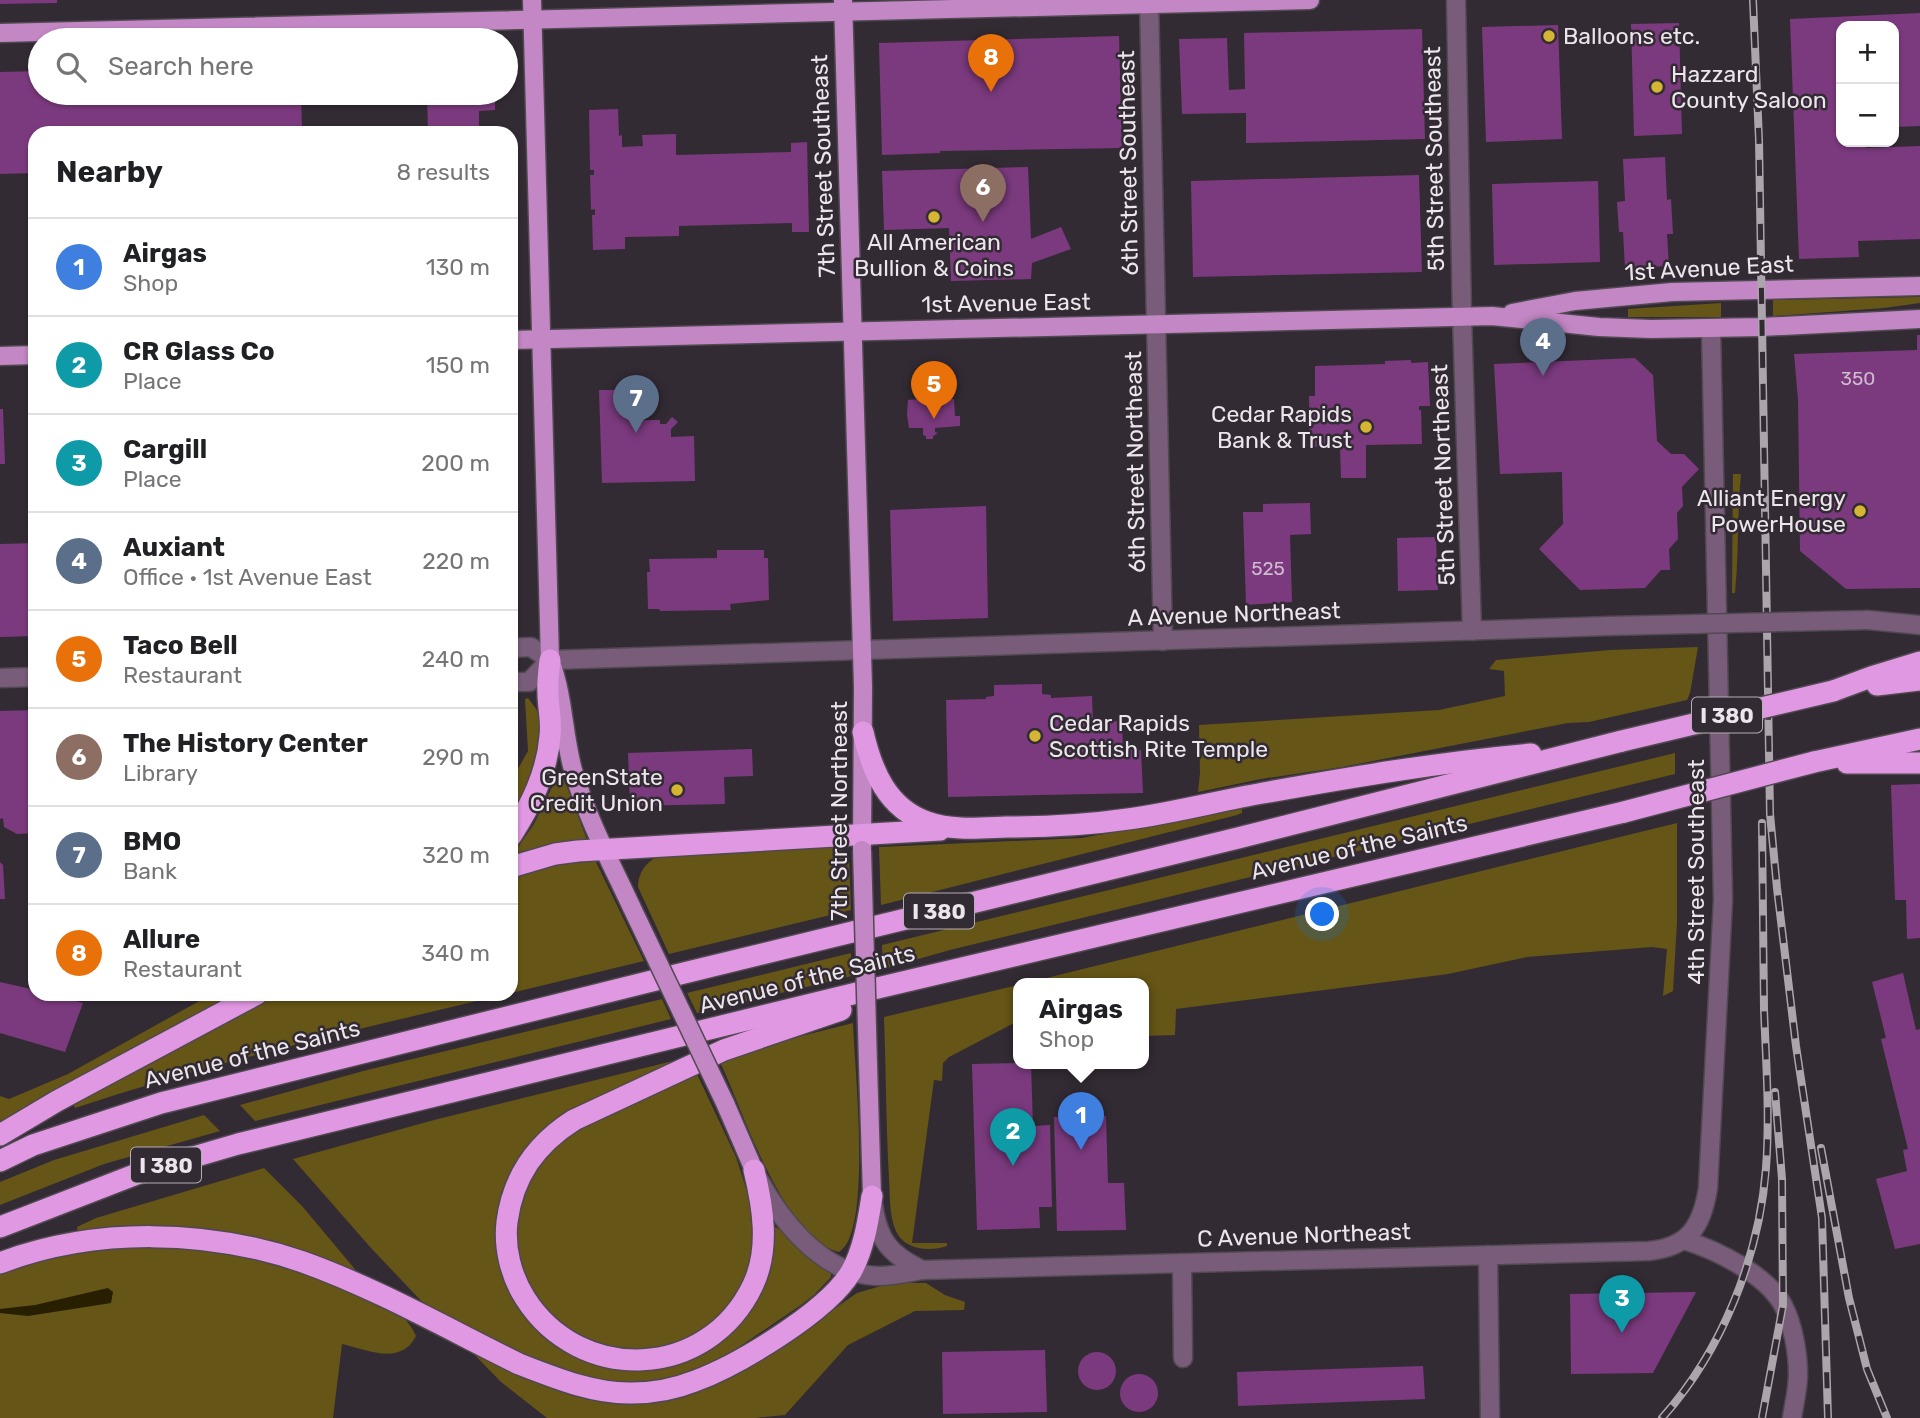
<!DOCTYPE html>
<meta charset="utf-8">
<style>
:root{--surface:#fff;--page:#f2f2f2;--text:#202124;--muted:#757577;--line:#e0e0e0;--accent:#71642b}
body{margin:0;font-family:Rubik,sans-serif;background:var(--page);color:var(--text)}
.controls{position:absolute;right:21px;top:21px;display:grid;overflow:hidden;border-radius:14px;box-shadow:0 2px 5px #0004}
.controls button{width:63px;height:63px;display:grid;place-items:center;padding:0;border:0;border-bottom:2px solid var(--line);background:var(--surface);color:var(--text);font:35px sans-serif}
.you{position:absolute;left:1323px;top:915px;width:24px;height:24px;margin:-18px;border:5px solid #fff;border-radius:50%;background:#1a73e8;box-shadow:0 0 0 10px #1a73e833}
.badge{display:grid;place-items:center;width:46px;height:46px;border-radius:50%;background:var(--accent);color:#fff;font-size:23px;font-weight:700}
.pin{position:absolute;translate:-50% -58px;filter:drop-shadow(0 2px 4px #0008)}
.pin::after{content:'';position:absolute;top:37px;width:24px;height:21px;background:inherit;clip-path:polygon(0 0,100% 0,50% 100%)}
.popup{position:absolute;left:1013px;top:978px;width:136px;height:91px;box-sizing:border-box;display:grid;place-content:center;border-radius:14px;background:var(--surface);filter:drop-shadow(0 2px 5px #0005);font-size:23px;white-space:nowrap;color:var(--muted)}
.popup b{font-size:26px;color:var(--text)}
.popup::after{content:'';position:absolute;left:50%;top:100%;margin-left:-14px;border:14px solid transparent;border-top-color:var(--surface)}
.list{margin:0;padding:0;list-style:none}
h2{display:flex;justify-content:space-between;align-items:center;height:91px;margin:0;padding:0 28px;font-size:30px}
h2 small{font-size:23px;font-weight:400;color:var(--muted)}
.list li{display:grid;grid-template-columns:46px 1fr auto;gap:21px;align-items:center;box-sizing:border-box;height:98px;padding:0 28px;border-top:2px solid var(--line)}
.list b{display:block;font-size:26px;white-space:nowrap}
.list p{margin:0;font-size:23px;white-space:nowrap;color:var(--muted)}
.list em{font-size:23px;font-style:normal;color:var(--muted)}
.icon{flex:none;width:38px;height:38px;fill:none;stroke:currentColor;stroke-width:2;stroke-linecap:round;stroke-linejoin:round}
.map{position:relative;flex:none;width:1920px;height:1418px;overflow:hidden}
.search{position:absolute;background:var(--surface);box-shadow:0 2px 5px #0004;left:28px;top:28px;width:490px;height:77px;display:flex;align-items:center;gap:18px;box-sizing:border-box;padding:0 24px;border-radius:38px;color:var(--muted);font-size:26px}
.panel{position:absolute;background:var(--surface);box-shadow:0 2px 5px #0004;left:28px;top:126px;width:490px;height:875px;border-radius:21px}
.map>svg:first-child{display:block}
.green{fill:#655516}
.water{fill:#271f00}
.building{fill:#7b3a7e}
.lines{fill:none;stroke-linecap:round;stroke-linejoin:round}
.minor-casing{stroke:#514951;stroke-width:21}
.major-casing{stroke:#514951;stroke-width:21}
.highway-casing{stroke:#514951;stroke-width:24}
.minor{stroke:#795c79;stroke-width:18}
.major{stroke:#c287c4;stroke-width:18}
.highway{stroke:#e098e2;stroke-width:21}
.rail-casing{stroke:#aca5ac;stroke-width:8}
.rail{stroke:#332b34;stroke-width:5;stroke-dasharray:16;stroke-linecap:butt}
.minor-bridge-casing{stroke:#514951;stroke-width:21;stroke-linecap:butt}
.major-bridge-casing{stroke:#514951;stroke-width:21;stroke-linecap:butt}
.highway-bridge-casing{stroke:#514951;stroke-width:24;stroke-linecap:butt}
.minor-bridge{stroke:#795c79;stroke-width:18}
.major-bridge{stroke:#c287c4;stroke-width:18}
.highway-bridge{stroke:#e098e2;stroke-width:21}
.poi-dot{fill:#d5b534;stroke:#332b34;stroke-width:2.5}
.labels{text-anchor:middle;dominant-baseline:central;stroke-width:5;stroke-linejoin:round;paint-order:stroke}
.number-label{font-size:19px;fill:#d0bbd0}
.shield{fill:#332b34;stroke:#b4aeb5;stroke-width:2}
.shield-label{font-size:21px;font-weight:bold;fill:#ece6ec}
.poi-label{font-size:23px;fill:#ece6ec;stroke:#332b34;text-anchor:start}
.street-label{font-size:23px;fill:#ece6ec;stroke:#332b34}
</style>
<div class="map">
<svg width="1920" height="1418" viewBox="0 0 1920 1418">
<rect width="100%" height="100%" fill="#332b34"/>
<g class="green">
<polygon points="1920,297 1920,303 1884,308 1773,316 1773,300"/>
<polygon points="1721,303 1721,317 1628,317 1628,309"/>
<path d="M1733 474H1741C1737 514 1739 553 1735 593H1732Z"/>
<polygon points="1698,647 1690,693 1687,700 1589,722 1568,723 1342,767 1261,779 1198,792 1200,773 1199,725 1439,710 1505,696 1504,671 1489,669 1496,660 1610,650"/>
<path d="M528 698C531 702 535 707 538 712 552 741 524 791 511 817V781L528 751 525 699Z"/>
<polygon points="1675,753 1675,774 950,950 883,969 882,945"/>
<polygon points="557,777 564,779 587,840 517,856 516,850 534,824"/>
<polygon points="1242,808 1242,813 1237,815 881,905 879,847 1082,838"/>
<polygon points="1677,823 1677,922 1673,991 1663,996 1667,949 1652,947 1527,957 1448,974 1176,1009 1175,1035 1144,1036 1144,984 1022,984"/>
<path d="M838 846 849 859 851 910 669 954 638 887C638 872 646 862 660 855Z"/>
<polygon points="594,858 644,961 511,993 511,873"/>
<polygon points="851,953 852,976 697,1013 687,993"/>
<path d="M1018 985V1021L949 1057 943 1063 942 1081 934 1080 912 1243H947V1246C930 1252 904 1250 896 1231 889 1216 890 1195 889 1178 886 1125 886 1071 884 1017Z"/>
<polygon points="212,994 237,994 0,1122 0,1096 9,1099 68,1074"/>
<path d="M274 994H506C361 1029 216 1061 75 1108L73 1102Z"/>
<polygon points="662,999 671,1019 255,1121 240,1105 367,1070"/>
<path d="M853 1023C854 1063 873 1233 839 1252 783 1239 743 1110 720 1062L774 1043Z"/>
<polygon points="681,1059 550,1128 498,1246 580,1356 704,1350 775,1227 779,1229 831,1272 831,1277 814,1295 801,1305 736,1349 685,1376 637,1385 602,1380 557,1368 527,1357 427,1307 371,1248 293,1159 434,1120"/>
<polygon points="696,1072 736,1157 752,1207 754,1245 749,1272 730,1303 714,1323 682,1342 644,1351 610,1350 561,1327 532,1295 517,1253 515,1229 524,1185 561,1137"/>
<polygon points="204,1115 220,1131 104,1164 0,1205 0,1182 54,1160"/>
<polygon points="264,1168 302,1206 359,1274 335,1264 78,1233 77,1227 96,1218"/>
<path d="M135 1247C220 1248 284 1261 362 1296 386 1307 405 1311 416 1336 401 1366 368 1350 342 1344L333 1418H0V1274L63 1255Z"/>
<polygon points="891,1283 926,1283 945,1295 965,1302 964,1310 915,1311 848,1345 785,1415 755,1418 547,1418 501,1382 468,1348 619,1402 785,1343 857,1293"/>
</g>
<polygon class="water" points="108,1288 113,1292 111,1303 28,1316 0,1313 0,1309 35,1305"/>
<g class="building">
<polygon points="0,0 57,0 57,3 0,4"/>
<polygon points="1920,13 1920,126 1894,127 1894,26 1841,26 1841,142 1866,142 1866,148 1920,146 1920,239 1858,241 1859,257 1799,259 1790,19"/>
<polygon points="1679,23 1682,134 1634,136 1631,24"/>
<polygon points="1558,25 1562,139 1486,142 1482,27"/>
<polygon points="1422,29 1425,139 1246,143 1246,113 1182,114 1179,39 1227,38 1229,90 1245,89 1244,33"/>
<polygon points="1119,36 1122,148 940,151 940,153 882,155 879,43"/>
<polygon points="40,71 40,93 301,93 302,133 35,133 35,173 0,174 0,72"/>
<polygon points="427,93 495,93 495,110 479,111 479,133 428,133"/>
<polygon points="618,109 619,136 622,135 622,147 643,146 642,135 676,134 676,155 791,152 791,143 807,142 809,232 792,232 792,223 679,226 679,236 625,237 625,249 593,250 592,215 595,215 595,209 591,210 590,175 594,175 594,170 590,170 589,110"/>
<polygon points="1665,157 1667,200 1671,199 1673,234 1667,234 1669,266 1625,268 1623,232 1619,232 1617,202 1625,201 1623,159"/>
<polygon points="1028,167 1031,239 1061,227 1071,249 1032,263 1031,279 951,281 949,228 884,230 882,171"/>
<polygon points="1419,175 1422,272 1193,277 1191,181"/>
<polygon points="1598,181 1600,262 1494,265 1492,184"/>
<polygon points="1917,335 1920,335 1920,588 1846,589 1800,551 1798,400 1794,354 1917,350"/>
<polygon points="1635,358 1653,375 1657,441 1671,454 1684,454 1699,469 1682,487 1683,506 1677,513 1678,539 1669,549 1670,570 1661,570 1645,588 1580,590 1539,549 1563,524 1562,472 1500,474 1494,364"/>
<polygon points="1411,360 1411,363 1428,362 1430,406 1419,406 1419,410 1421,410 1422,444 1366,445 1366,478 1341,478 1340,446 1310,447 1309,396 1315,396 1315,366 1385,364 1385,361"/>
<polygon points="599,390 638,390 638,420 660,420 660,424 666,424 672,417 678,422 671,429 671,437 694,436 695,481 602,483"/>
<polygon points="940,397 940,399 954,399 955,416 960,416 960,426 935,428 935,432 938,433 933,436 933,439 926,439 926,436 923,435 923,428 909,428 907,415 908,400"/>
<polygon points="0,409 3,409 5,464 0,464"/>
<polygon points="1310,503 1311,534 1290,535 1292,602 1246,605 1243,512 1263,512 1263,504"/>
<polygon points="986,506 988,618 893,621 890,510"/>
<polygon points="1436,537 1438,590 1398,591 1397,538"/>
<polygon points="35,543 35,636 0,637 0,544"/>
<polygon points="717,550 764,550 764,558 768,558 769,600 730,604 731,610 660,611 659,609 648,609 647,572 650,572 649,559 717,558"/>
<polygon points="1042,684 1042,694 1051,695 1051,698 1092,696 1093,722 1122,721 1123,750 1141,750 1143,793 948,797 946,700 986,699 986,697 994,696 994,685"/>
<polygon points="35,710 35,833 17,834 4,827 3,818 0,819 0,711"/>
<polygon points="752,749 753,776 724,777 725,804 630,806 628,753"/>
<polygon points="1920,784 1920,938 1907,939 1906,900 1895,900 1891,785"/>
<polygon points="0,862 3,865 5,899 0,899"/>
<polygon points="1903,973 1916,1030 1920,1029 1920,1244 1895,1249 1876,1179 1907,1171 1903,1150 1908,1149 1881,1039 1886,1038 1872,982"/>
<polygon points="0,982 35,990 35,994 49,994 83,1003 65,1052 0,1033"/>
<polygon points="1018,1063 1031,1064 1033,1126 1050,1125 1052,1207 1039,1207 1040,1228 977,1230 972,1064"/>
<polygon points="1106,1116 1108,1183 1124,1183 1126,1230 1057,1231 1054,1117"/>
<polygon points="1696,1292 1653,1373 1571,1374 1570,1294"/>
<polygon points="1045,1350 1047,1412 943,1414 942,1352"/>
<circle cx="1097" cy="1371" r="19"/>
<polygon points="1423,1366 1425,1399 1238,1406 1237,1372"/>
<circle cx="1139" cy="1393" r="19"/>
</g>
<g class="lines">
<defs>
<g id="minor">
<polyline points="1149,0 1163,641"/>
<polyline points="1456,0 1462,317 1472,631"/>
<polyline points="1868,620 1920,625"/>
<polyline points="511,648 531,647 550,660 1609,626"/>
<polyline points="0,678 35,677"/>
<polyline points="511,682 529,682 550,660"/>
<path d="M759 1180C780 1219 819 1269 867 1275 885 1278 904 1273 922 1270L1649 1251C1689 1247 1702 1226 1708 1188L1723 900 1711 329"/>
<path d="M873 1204C878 1240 889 1254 922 1270"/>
<path d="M1684 1240C1716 1250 1766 1274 1783 1305 1793 1324 1798 1353 1798 1374 1798 1389 1794 1404 1792 1418"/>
<polyline points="1488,1255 1490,1418"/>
<polyline points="1182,1263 1183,1358"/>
</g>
<g id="major">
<path d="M532 0 550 660C564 696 563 734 573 770 587 818 611 863 632 908"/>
<polyline points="843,0 863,687 862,846"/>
<polyline points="0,33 1310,0"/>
<polyline points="1512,313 1575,301 1672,292 1920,286"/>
<polyline points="511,340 1492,316 1599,327 1651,329 1762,327 1920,319"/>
<polyline points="0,356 35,355"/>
<polyline points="868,1064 872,1196"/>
<polyline points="725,1103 754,1170"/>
</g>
<g id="highway">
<polyline points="1877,685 1920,680"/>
<polyline points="1833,691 1871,677 1920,662"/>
<path d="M863 732C872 771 887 808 927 822 952 831 980 828 1006 827 1047 827 1087 825 1128 819 1173 813 1218 801 1263 793 1352 777 1441 762 1531 754"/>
<polyline points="1814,762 1920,739"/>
<polyline points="1847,763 1920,763"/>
<path d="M511 836C531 805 547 773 550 736 552 721 548 708 548 693 547 682 549 671 550 660"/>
<polyline points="511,867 555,854 578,851 940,830"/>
<polyline points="0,1135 57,1101 257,994"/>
<polyline points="0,1161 33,1145 161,1103 684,973 1238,838 1622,741"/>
<path d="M754 1170C763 1207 770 1249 753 1285 708 1380 580 1385 525 1298 511 1276 504 1248 507 1222 513 1176 536 1144 574 1120L724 1050 841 1010"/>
<polyline points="0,1227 142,1172 238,1144 869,990 1624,812"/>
<path d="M0 1263C95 1227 207 1229 303 1262 378 1289 448 1329 519 1364 555 1378 594 1394 632 1393 654 1393 675 1389 695 1381 738 1365 827 1312 851 1272 864 1249 868 1221 872 1196"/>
</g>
</defs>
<use href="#minor" class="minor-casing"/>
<use href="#major" class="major-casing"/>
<use href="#highway" class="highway-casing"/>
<use href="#minor" class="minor"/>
<use href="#major" class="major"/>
<use href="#highway" class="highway"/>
<defs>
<g id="rail">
<polyline points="1753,0 1759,140 1770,814 1777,888 1796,1046 1822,1218 1828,1418"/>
<polyline points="1821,1148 1849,1298 1867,1369 1887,1418"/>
<path d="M1662 1418C1722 1351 1759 1258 1766 1168 1770 1115 1766 1062 1764 1009 1763 947 1763 885 1762 823"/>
<polyline points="1762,1418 1783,1305 1782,1179 1775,1092"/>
</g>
</defs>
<use href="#rail" class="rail-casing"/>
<use href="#rail" class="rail"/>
<defs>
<polyline id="minor-bridge" points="1609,626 1868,620"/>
<g id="major-bridge">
<polyline points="862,850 868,1064"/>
<polyline points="632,908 725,1103"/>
</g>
<g id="highway-bridge">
<polyline points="1622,741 1833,691"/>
<polyline points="1624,812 1814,762"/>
</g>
</defs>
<use href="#minor-bridge" class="minor-bridge-casing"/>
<use href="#major-bridge" class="major-bridge-casing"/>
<use href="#highway-bridge" class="highway-bridge-casing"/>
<use href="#minor-bridge" class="minor-bridge"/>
<use href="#major-bridge" class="major-bridge"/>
<use href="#highway-bridge" class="highway-bridge"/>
</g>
<g class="poi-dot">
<circle cx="1549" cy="36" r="7"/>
<circle cx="1657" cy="87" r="7"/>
<circle cx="934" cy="217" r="7"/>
<circle cx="1366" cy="427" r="7"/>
<circle cx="1860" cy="511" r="7"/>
<circle cx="1035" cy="736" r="7"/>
<circle cx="677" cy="790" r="7"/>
</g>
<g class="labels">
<g class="number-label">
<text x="1858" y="378">350</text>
<text x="1268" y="568">525</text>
</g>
<g class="shield">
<rect x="1692" y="697.5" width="70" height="35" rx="5"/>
<rect x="904" y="893.5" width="70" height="35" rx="5"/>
<rect x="131" y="1147.5" width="70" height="35" rx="5"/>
</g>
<g class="shield-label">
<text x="1727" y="715">I 380</text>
<text x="939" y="911">I 380</text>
<text x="166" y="1165">I 380</text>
</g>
<g class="poi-label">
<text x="1563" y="36">Balloons etc.</text>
<text x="1671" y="74">Hazzard<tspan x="1671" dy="26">County Saloon</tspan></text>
<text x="934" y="242" text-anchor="middle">All American<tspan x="934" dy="26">Bullion &amp; Coins</tspan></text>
<text x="1352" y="414" text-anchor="end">Cedar Rapids<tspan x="1352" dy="26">Bank &amp; Trust</tspan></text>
<text x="1846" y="498" text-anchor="end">Alliant Energy<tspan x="1846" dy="26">PowerHouse</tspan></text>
<text x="1049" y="723">Cedar Rapids<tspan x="1049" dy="26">Scottish Rite Temple</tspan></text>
<text x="663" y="777" text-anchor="end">GreenState<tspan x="663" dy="26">Credit Union</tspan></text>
</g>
<g class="street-label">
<text transform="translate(1434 159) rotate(-91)">5th Street Southeast</text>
<text transform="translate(1128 163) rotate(-91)">6th Street Southeast</text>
<text transform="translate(823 166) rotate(-92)">7th Street Southeast</text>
<text transform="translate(1709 268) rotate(-3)">1st Avenue East</text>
<text transform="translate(1006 303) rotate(-1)">1st Avenue East</text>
<text transform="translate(1135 462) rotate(-91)">6th Street Northeast</text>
<text transform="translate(1443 475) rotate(-92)">5th Street Northeast</text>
<text transform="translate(1234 614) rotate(-2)">A Avenue Northeast</text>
<text transform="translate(839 811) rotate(-90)">7th Street Northeast</text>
<text transform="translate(1359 847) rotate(-13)">Avenue of the Saints</text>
<text transform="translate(1696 872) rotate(-90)">4th Street Southeast</text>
<text transform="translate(807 979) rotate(-14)">Avenue of the Saints</text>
<text transform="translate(252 1054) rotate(-14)">Avenue of the Saints</text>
<text transform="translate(1304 1235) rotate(-2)">C Avenue Northeast</text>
</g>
</g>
</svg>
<div class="controls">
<button>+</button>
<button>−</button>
</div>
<div class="you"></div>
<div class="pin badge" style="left:1081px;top:1150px;background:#3f7fe0">1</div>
<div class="popup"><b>Airgas</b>Shop</div>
<div class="pin badge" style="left:1013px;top:1166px;background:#0f9aa8">2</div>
<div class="pin badge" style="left:1622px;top:1333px;background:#0f9aa8">3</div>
<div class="pin badge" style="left:1543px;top:376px;background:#5c6f8a">4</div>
<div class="pin badge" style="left:934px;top:419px;background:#e8710a">5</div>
<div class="pin badge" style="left:983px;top:222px;background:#8d6e63">6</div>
<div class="pin badge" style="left:636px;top:433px;background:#5c6f8a">7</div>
<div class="pin badge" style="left:991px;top:92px;background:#e8710a">8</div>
<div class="search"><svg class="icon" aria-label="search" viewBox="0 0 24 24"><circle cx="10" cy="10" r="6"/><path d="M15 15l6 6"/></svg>Search here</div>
<section class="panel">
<h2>Nearby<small>8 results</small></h2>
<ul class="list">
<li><span class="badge" style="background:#3f7fe0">1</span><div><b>Airgas</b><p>Shop</p></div><em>130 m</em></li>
<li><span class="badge" style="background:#0f9aa8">2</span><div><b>CR Glass Co</b><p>Place</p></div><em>150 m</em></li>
<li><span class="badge" style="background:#0f9aa8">3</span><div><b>Cargill</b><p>Place</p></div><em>200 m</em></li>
<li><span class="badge" style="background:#5c6f8a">4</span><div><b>Auxiant</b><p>Office · 1st Avenue East</p></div><em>220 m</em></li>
<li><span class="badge" style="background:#e8710a">5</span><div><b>Taco Bell</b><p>Restaurant</p></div><em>240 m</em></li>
<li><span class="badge" style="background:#8d6e63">6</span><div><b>The History Center</b><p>Library</p></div><em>290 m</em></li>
<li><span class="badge" style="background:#5c6f8a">7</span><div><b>BMO</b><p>Bank</p></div><em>320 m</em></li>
<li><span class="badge" style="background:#e8710a">8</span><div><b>Allure</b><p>Restaurant</p></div><em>340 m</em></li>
</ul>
</section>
</div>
